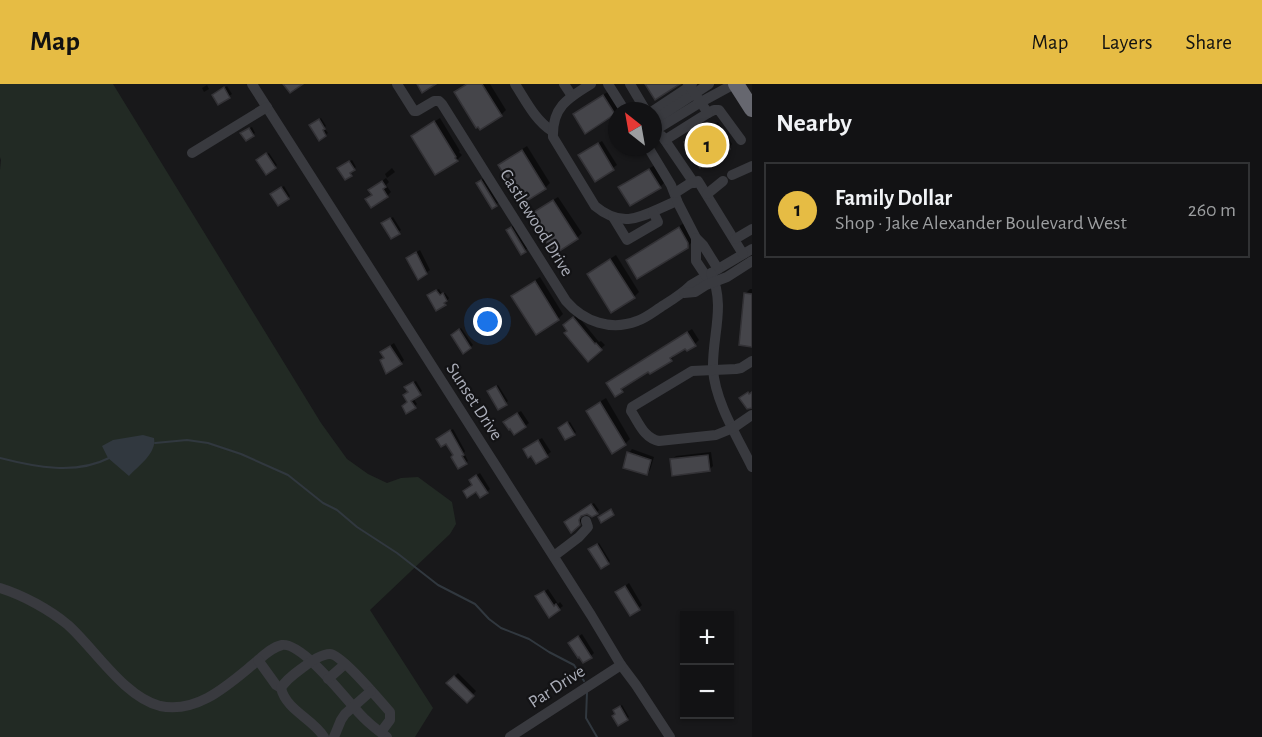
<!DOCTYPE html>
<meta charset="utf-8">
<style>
:root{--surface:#121214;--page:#1b1b1d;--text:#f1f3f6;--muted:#9c9ea0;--line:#313234;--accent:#e6bc44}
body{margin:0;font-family:"Alegreya Sans",sans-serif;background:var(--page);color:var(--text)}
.controls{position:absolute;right:18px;bottom:18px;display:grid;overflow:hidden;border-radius:0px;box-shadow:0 2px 4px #0004}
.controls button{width:54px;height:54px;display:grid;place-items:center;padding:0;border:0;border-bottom:2px solid var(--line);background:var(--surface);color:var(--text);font:30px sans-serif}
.compass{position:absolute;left:608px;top:18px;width:54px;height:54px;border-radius:50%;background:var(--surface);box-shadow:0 2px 4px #0004;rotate:329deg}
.you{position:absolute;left:488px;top:238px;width:21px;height:21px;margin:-15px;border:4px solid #fff;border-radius:50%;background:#1a73e8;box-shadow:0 0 0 9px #1a73e833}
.badge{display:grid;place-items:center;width:39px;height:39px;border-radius:50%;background:var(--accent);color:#111;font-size:20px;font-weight:700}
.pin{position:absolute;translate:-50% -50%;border:3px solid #fff;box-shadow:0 2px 6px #0006}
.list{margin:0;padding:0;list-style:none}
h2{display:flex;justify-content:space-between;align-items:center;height:78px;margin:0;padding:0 24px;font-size:26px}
h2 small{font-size:20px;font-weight:400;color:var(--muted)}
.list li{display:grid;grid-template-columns:39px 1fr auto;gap:18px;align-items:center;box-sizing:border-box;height:96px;margin:0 12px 12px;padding:0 12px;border:2px solid var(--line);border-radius:0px}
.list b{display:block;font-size:22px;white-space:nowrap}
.list p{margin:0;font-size:20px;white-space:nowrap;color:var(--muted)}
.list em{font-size:20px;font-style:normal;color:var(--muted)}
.map{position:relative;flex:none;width:752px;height:653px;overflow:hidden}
header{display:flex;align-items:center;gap:36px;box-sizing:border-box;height:84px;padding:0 30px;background:var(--accent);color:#111}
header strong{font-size:28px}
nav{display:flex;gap:33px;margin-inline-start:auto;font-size:21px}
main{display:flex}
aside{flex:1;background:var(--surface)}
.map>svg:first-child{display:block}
.green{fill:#222a24}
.water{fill:#31383f}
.shadow{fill:#0007}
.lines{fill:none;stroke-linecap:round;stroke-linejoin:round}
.stream{stroke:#31383f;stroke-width:2}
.building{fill:#45454a;stroke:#333236;stroke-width:1.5}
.minor{stroke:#393a3f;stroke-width:10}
.highway{stroke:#66676f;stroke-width:16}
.labels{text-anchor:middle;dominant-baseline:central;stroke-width:4.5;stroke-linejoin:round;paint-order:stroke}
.street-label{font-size:18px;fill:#abaeb9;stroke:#131315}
</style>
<header>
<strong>Map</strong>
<nav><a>Map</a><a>Layers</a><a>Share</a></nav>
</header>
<main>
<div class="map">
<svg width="752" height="653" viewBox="0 0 752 653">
<rect width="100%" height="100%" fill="#18181a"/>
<polygon class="green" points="0,0 113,0 321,339 347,375 368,390 387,399 401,394 418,393 452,418 456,440 450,450 370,526 433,624 415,653 0,653 0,86 1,76 0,73"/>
<path class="water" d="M143 351 154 354C157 369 138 382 129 392L108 374 102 362 113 356Z"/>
<g class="shadow">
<polygon points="466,0 490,0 506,26 501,31 456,8"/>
<polygon points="207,1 209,5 204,8 202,4"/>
<polygon points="227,2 232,10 219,19 216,9"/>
<polygon points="609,7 619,24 614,29 575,30 580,26"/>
<polygon points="321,34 326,42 324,44 328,49 320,55 313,39"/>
<polygon points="440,34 460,67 459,68 462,71 457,76 413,52 418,48"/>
<polygon points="718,38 732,60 729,64 690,55"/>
<polygon points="252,43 255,49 246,55 244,47"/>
<polygon points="602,57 617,81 596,96 584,68"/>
<polygon points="527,62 550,99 545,104 500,81 505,76"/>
<polygon points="269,69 277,81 275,83 260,74"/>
<polygon points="352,76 356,83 352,86 353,88 345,94 341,83"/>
<polygon points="655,81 665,98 660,103 620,103 625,98"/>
<polygon points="392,84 395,88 387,94 385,90"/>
<polygon points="485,93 500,117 493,123 477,99"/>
<polygon points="386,94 389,98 386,101 391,108 387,112 373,111 374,103"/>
<polygon points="284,102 290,112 288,114 274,108"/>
<polygon points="558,113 582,149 577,154 536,127"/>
<polygon points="393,133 401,146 392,153 385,138"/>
<polygon points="684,139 693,157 688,162 628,177 633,172"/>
<polygon points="515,141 529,163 522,169 511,143"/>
<polygon points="420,166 430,186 426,189 411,171"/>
<polygon points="616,171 639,208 634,213 588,190 593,186"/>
<polygon points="540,193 563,230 558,235 536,248 513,212 518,207"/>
<polygon points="439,205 442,210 445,209 449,214 445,220 431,209"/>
<polygon points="750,205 752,205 752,261 740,260 745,210"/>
<polygon points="577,231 599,258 601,257 605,261 588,276 568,238"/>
<polygon points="461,244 473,261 464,268 455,249"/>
<polygon points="692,245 699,256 695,260 687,265 686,262 674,270 675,271 671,276 649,286 626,301 626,302 622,306 615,311 607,299 612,295"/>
<polygon points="394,259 404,276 401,279 385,273 385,265"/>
<polygon points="416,297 422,307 413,314 417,320 415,322 409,318 408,301"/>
<polygon points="498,301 508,317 499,324 491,305"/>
<polygon points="606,314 630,355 625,360 588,327 593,322"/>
<polygon points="521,327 529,339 525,342 509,334"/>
<polygon points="570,338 576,348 574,350 562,342"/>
<polygon points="453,345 465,367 464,369 468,377 459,383 455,371 447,358 440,353"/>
<polygon points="542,354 551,368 537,378 528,362"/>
<polygon points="632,365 654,373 650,386 647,389 629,369"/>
<polygon points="711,368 713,382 709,386 672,375 676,372"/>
<polygon points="480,389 490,405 487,408 477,406 465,407 474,400 475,392"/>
<polygon points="594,419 599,426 597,428 587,428 581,430 581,438 571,447 568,436"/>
<polygon points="599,459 610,477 608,479 592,464"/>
<polygon points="629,499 642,521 639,524 617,508"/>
<polygon points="548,505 558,520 560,518 563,522 559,525 537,513"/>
<polygon points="582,550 594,569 591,572 570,559"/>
<polygon points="458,589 476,607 467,617 448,599"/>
<polygon points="622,621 629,633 619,640 617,624"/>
</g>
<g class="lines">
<g class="stream">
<polyline points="155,359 187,356 208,359 241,370 288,391 323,419 337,426 357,443 397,469 438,501 475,520 489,535 501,544 529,555 549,568 574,581 584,597"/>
<path d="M0 374C35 383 76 391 109 374"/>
<polyline points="587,608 586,634 597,653"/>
</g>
</g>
<g class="building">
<polygon points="283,0 303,0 290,9"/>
<polygon points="417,0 436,0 422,9"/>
<polygon points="467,0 482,0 502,32 480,46 478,43 476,44 454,8"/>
<polygon points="645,0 680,0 655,16"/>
<polygon points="224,3 230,14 218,21 212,11"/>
<polygon points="603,11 615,30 585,50 573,30"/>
<polygon points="319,35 325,45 323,46 326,52 319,57 309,41"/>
<polygon points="434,37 456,73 455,74 458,77 435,91 411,52"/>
<polygon points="714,40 730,65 700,84 684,58"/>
<polygon points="249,44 254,52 246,57 240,49"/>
<polygon points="598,59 614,86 595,98 578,71"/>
<polygon points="522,66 546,105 522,120 498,81"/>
<polygon points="266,69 276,84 266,91 256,76"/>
<polygon points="349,77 355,86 350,89 352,92 345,96 337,84"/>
<polygon points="649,85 661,104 630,122 618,103"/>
<polygon points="481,96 497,122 492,125 476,99"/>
<polygon points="382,97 386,103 383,105 388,113 371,124 365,115 372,111 368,106"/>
<polygon points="281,103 289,115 278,122 270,110"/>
<polygon points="553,116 578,155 555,170 553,166 552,167 529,131"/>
<polygon points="390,134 400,150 391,155 381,139"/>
<polygon points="511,143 526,168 521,171 506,146"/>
<polygon points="679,143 688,159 688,164 637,195 626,176"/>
<polygon points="416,168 427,190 418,196 406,174"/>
<polygon points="610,175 635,214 611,229 587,190"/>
<polygon points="535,197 559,236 536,251 511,212"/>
<polygon points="436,206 440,211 443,209 447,217 444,219 446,221 436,227 427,211"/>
<polygon points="744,209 752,210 752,263 739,261"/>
<polygon points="573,233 595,260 596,259 602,266 588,278 564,249 567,247 563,241"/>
<polygon points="459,245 471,264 463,270 451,251"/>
<polygon points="687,248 696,262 687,267 685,265 670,274 672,277 650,290 648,288 621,305 623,308 615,313 606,299"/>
<polygon points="390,262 402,280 386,290 380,276 384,274 380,268"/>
<polygon points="413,298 421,311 411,317 416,324 406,330 402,322 407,318 403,311 408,308 404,303"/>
<polygon points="496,302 507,321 498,326 487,307"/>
<polygon points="748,308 749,310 752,308 752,324 747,325 739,314"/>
<polygon points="600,318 626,361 612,370 586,327"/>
<polygon points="517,329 526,343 514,351 510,345 509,346 503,338"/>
<polygon points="567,338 575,351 565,356 558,344"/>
<polygon points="450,346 464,371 462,372 467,380 458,385 451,373 453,371 446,360 441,363 436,355"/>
<polygon points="538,356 548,373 536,380 531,372 528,374 523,365"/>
<polygon points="627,368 651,376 647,391 623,384"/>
<polygon points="708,371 710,387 672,392 670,375"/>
<polygon points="476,391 488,409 480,414 476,408 467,414 463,407 472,401 469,396"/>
<polygon points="591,420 598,430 592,433 587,430 581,432 579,436 580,441 571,449 564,438"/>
<polygon points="611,425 614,431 601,439 598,433"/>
<polygon points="597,460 609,480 601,485 588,465"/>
<polygon points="625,502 640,526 630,532 615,508"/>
<polygon points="544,507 554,522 556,520 560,526 549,534 535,512"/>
<polygon points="578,552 592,574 583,579 579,573 578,574 568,559"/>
<polygon points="454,592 474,612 467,619 446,599"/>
<polygon points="620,622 628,636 618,642 612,632 615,630 613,626"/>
</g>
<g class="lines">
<g class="minor">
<polyline points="252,0 591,531 621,581 636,601 670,653"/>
<path d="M397 0 414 27H417L434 17H439L442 20 566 217C584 238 611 247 637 237 646 234 653 228 661 223 672 216 682 210 691 201L752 165"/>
<path d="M515 0C526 17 535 36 552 47"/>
<polyline points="564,0 572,12"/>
<path d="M591 0C568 14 552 23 553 53L595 122C626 148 646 129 677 117"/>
<polyline points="608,0 625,27"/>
<polyline points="630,0 646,27"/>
<polyline points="653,27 689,3 692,0"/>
<polyline points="708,29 714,26 719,26 741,56"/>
<polyline points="653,37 709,0"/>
<polyline points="653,39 657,45 701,18 734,0"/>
<polyline points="662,52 694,99"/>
<polyline points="665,56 708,29 688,0"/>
<polyline points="648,63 671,101 678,119 696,154 703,161 718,185"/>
<polyline points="192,69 267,23"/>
<polyline points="732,91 752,82"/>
<polyline points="675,109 689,100 698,97 743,170"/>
<polyline points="707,110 723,97"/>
<polyline points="613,133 627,156 658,138 653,128"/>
<polyline points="696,154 696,177 706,192"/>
<polyline points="735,155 752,145"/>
<path d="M711 189C726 222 712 251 713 285 715 318 738 354 752 383"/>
<polyline points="684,209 695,208 706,201 727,193 752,177"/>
<path d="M752 277 741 284 736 285 692 287 632 323 631 327C639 339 644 354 659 357L716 351 733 344 752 331"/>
<polyline points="554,472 579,453 588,443 586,437"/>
<path d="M0 504C23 511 50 526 68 541 94 564 124 613 160 622 198 630 229 600 256 578 263 572 272 563 282 561 302 558 345 614 359 629 367 638 377 646 387 653"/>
<polyline points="258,576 276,601 281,604"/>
<polyline points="328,595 345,580"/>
<path d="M324 653C313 635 286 626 281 604 287 594 297 588 305 582 311 577 322 570 330 570 341 570 381 618 390 628V636L381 648"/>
<polyline points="334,653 341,636 345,630 371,607"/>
<polyline points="510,653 621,581"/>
</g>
<polyline class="highway" points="736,0 752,25"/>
</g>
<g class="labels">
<g class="street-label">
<text transform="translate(536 139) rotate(58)">Castlewood Drive</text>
<text transform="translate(474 318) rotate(57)">Sunset Drive</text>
<text transform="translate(557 603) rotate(-33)">Par Drive</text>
</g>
</g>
</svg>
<div class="controls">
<button>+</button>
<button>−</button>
</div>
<svg class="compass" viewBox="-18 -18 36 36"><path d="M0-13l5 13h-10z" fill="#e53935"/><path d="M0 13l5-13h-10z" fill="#9c9ea0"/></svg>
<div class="you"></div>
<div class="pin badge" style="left:707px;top:61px">1</div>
</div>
<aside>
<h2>Nearby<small></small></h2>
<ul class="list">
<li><span class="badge">1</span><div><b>Family Dollar</b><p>Shop · Jake Alexander Boulevard West</p></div><em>260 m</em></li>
</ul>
</aside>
</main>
